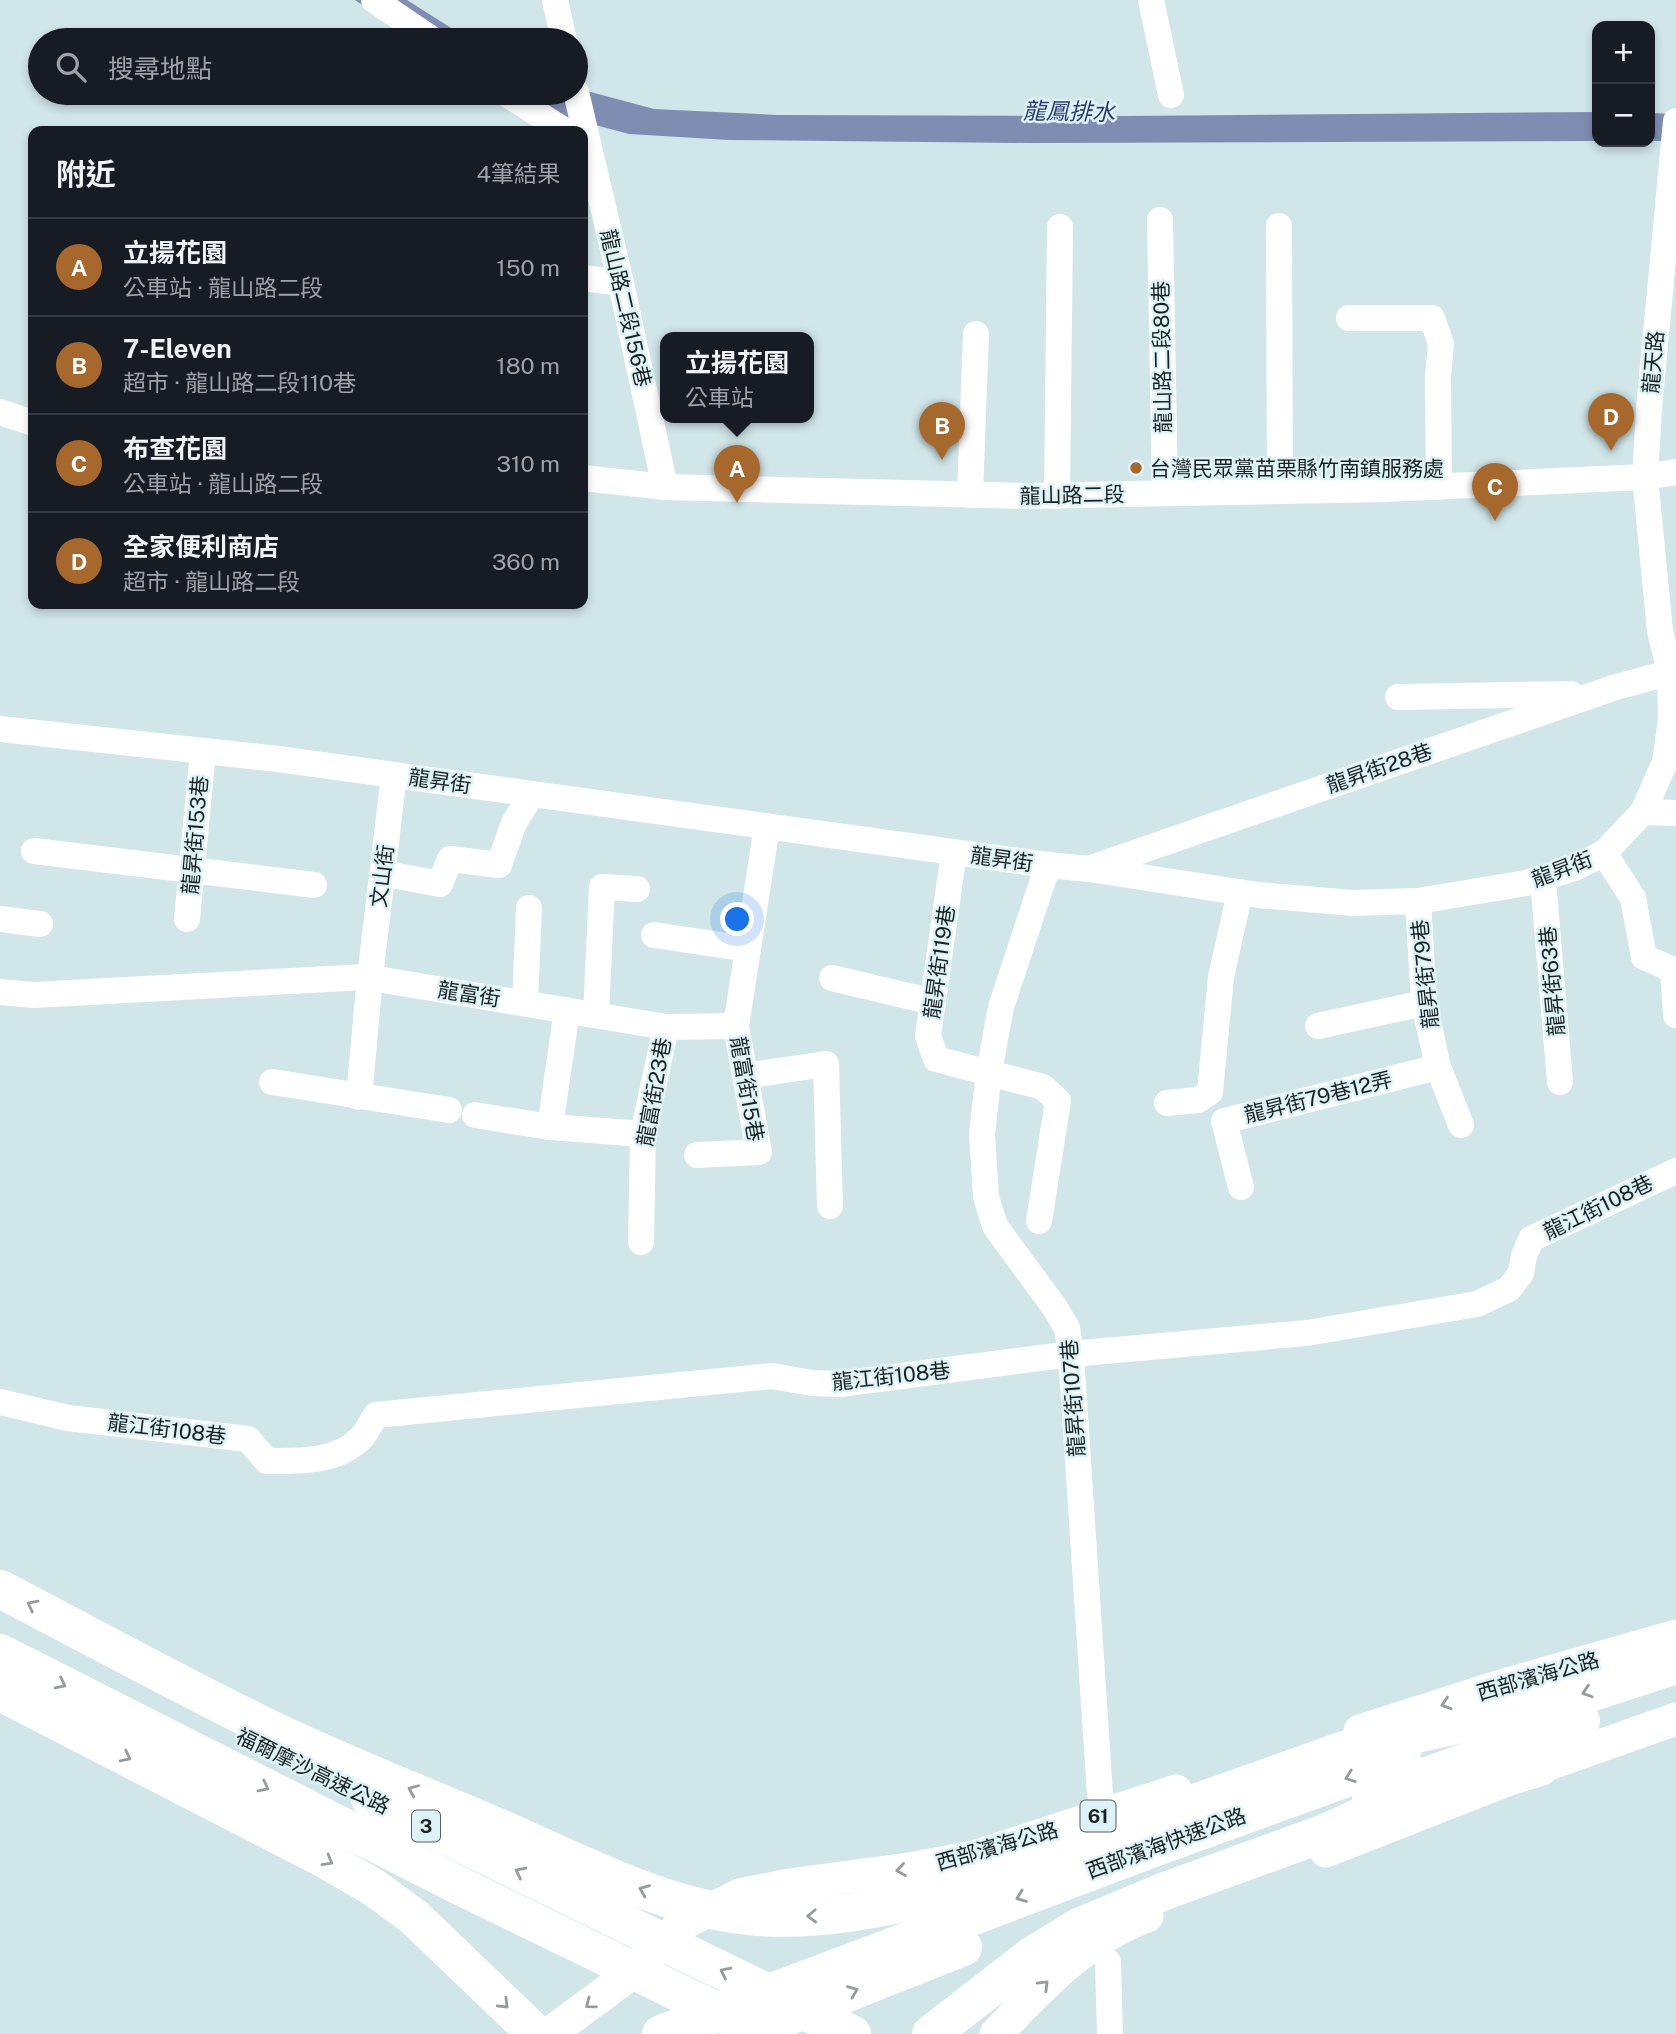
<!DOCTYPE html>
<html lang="zh-TW">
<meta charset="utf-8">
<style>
:root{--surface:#171b24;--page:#20242c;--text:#f1f3f6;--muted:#9ea1a6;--line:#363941;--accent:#a6682d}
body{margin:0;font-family:"Public Sans","Noto Sans TC",sans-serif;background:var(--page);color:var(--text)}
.controls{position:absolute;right:21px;top:21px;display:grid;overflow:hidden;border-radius:14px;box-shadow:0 4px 10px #0003}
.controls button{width:63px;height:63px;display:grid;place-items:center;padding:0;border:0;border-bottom:2px solid var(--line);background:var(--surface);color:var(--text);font:35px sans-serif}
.you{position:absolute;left:738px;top:920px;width:24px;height:24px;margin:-18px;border:5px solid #fff;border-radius:50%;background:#1a73e8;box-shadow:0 0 0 10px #1a73e833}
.badge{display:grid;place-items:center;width:46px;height:46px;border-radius:50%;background:var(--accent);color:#fff;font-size:23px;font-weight:700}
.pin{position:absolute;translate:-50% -58px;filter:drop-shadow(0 2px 4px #0008)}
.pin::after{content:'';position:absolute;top:37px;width:24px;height:21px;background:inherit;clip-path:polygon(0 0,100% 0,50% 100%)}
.popup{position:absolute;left:660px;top:332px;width:154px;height:91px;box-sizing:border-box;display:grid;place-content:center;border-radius:14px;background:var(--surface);filter:drop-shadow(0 2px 5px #0005);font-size:23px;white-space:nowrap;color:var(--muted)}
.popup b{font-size:26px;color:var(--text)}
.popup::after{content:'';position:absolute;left:50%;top:100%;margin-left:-14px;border:14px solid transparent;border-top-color:var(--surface)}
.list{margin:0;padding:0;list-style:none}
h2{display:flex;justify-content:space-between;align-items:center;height:91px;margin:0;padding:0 28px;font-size:30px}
h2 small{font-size:23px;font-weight:400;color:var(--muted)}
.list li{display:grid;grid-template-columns:46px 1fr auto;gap:21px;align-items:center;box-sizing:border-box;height:98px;padding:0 28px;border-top:2px solid var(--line)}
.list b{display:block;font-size:26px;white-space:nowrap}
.list p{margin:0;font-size:23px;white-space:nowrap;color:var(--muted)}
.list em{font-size:23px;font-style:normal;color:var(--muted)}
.icon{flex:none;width:38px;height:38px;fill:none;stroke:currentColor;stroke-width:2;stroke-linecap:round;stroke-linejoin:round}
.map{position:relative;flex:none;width:1676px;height:2034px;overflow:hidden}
.search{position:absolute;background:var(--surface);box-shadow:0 4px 10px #0003;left:28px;top:28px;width:560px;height:77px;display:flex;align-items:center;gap:18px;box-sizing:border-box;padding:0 24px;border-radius:38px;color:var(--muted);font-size:26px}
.panel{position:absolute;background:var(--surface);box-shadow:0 4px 10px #0003;left:28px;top:126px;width:560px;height:483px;border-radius:14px}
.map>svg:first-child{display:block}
.water{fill:#7f8db3}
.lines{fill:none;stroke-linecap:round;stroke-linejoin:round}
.minor{stroke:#fff;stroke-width:26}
.major{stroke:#fff;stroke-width:33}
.highway{stroke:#fff;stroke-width:38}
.oneway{stroke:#979b9b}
.poi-dot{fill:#a6682d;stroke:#def3f7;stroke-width:2.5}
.labels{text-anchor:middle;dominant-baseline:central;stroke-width:5;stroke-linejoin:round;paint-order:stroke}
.shield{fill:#def3f7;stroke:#535f61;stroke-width:2}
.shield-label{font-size:19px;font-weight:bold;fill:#182021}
.street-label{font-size:21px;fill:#182021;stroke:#def3f7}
.poi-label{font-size:21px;fill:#182021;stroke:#def3f7;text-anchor:start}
.water-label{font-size:23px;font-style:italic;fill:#2c3c6f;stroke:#def3f7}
</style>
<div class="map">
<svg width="1676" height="2034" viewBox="0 0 1676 2034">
<rect width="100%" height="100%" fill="#d1e6e9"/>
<g class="water">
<polygon points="355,0 407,0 470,40 414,40"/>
<polygon points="576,88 654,109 777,115 1126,116 1597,112 1597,141 1030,143 729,140 629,134 539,110 501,93 576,93"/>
<polygon points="1650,113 1676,114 1676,141 1650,141"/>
</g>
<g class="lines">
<g class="minor">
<polyline points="374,0 433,40"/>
<polyline points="555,0 564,40"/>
<polyline points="1151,0 1171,95"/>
<polyline points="576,92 621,283 665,487"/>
<polyline points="505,93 565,131"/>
<polyline points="1160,220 1165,493"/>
<polyline points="1279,226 1280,491"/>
<polyline points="583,278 621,283"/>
<polyline points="1349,318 1432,318 1441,344 1438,377 1439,487"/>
<polyline points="0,412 33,423"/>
<polyline points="583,478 665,487 1026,496 1385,489 1645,477 1676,472"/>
<polyline points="970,495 976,334"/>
<polyline points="1057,496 1060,227"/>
<polyline points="1398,697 1571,694"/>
<polyline points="0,729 278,759 1048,865 1089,869 1258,895 1353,903 1418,901 1526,883 1574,868 1604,853 1643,812 1665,762 1671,720 1670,672 1660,631 1645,477 1649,408 1676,121"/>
<polyline points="1643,812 1676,813"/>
<polyline points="34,851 314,885"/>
<polyline points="954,852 928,1036 936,1059 1043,1087 1058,1101 1039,1221"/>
<polyline points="1604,853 1633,898 1644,957 1673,970 1676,1015"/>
<polyline points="1048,865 1001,1007 989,1072 982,1134 986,1197 995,1226 1055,1308 1067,1328 1071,1354 1100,1795"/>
<polyline points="1094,867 1616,687 1676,671"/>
<polyline points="397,876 440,884 450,859 499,865 514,823 532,794"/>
<polyline points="1543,879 1560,1082"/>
<polyline points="1418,901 1424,1003 1438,1067 1461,1125"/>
<polyline points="0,919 40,924"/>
<polyline points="187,919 203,751"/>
<polyline points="654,935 748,949"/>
<polyline points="832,978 933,1002"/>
<polyline points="0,992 34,995 365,977 666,1027 736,1026"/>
<polyline points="525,1003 529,908"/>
<polyline points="596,1015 602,887 637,889"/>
<polyline points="1318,1026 1424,1003"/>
<polyline points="745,1076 826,1064 830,1206"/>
<polyline points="272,1082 449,1110"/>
<polyline points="359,1097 370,977 394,775"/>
<polyline points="1167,1103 1198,1100 1210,1092 1221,977 1240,892"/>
<polyline points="475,1115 550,1127 567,1010"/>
<polyline points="550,1127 643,1134"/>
<polyline points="697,1155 759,1152 736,1026 767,826"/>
<polyline points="1241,1187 1224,1121 1438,1067"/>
<polyline points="641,1242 643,1134 666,1027"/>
<path d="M0 1402 68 1418 248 1439 267 1461C298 1461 337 1463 361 1438 367 1432 371 1422 376 1415L772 1376 812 1383 840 1384 1071 1354 1307 1333 1477 1304 1509 1289 1521 1273 1524 1256 1531 1239 1676 1171"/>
<polyline points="1108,1962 1110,2034"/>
</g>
<g class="major">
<polyline points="1360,1731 1501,1686 1676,1636"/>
<polyline points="1326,1851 1540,1767 1676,1719"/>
<polyline points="549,2034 625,1978 682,1924 740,1895 789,1885 909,1869 974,1857 1176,1791"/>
<path d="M996 2034C1040 1988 1086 1938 1147 1916"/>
</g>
<g class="highway">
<path d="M0 1589C87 1634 174 1682 262 1725 340 1763 421 1794 500 1828 582 1864 667 1910 758 1917 817 1921 874 1910 931 1897L1344 1750 1548 1705"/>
<polyline points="0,1653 460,1886 731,2018"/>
<polyline points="0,1692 321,1857 373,1887 414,1917 536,2034"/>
<polyline points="1525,1714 1676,1665"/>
<polyline points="1371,1796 1581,1721"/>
<polyline points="1445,1796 1540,1767"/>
<polyline points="370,1799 852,2034"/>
<polyline points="661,2034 1151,1849 1402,1758"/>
<polyline points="744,2034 963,1947"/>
<polyline points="931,2034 1033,1955 1079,1927 1165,1891 1322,1834 1405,1797"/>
</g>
</g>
<defs><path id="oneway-chevron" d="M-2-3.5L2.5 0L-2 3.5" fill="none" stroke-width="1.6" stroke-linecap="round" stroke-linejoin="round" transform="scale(1.75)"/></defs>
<g class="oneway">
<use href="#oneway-chevron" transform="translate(32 1605) rotate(-153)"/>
<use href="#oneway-chevron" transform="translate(61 1684) rotate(27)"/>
<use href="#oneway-chevron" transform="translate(1587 1692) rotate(162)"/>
<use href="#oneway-chevron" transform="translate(1446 1704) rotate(162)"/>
<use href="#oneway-chevron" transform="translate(126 1757) rotate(27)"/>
<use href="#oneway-chevron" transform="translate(1350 1777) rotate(160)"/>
<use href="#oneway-chevron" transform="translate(264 1787) rotate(27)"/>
<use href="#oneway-chevron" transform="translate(413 1790) rotate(-157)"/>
<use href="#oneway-chevron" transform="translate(328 1861) rotate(30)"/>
<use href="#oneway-chevron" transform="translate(901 1870) rotate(172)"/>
<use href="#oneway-chevron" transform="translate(520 1872) rotate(-154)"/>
<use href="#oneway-chevron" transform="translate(644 1890) rotate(-158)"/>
<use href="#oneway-chevron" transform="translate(1021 1897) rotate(159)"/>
<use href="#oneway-chevron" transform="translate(812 1916) rotate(178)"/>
<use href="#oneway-chevron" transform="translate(725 1972) rotate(-154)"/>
<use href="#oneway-chevron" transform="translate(1044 1985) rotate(-45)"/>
<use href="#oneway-chevron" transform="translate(853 1991) rotate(-22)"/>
<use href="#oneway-chevron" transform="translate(504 2004) rotate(45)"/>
<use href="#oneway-chevron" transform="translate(590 2004) rotate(143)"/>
</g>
<circle class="poi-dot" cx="1136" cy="468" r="7"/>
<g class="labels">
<g class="shield">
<rect x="1080.5" y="1800.5" width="35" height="31" rx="5"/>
<rect x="412" y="1810.5" width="28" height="31" rx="5"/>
</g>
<g class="shield-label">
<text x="1098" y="1816">61</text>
<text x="426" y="1826">3</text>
</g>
<g class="street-label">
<text transform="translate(626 308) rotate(77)">龍山路二段156巷</text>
<text transform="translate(1162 357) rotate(-91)">龍山路二段80巷</text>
<text transform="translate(1653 362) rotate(-85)">龍天路</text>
<text transform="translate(1072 495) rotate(-1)">龍山路二段</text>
<text transform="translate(1379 768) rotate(-19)">龍昇街28巷</text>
<text transform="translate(440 781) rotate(8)">龍昇街</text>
<text transform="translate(195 835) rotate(-85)">龍昇街153巷</text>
<text transform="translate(1002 859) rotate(8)">龍昇街</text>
<text transform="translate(1562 869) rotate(-21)">龍昇街</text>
<text transform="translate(382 876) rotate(-83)">文山街</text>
<text transform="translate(939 962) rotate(-82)">龍昇街119巷</text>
<text transform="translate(1425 974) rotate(-96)">龍昇街79巷</text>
<text transform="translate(1552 981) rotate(-95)">龍昇街63巷</text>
<text transform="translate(469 994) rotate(9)">龍富街</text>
<text transform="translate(747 1089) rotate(80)">龍富街15巷</text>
<text transform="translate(654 1092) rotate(-80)">龍富街23巷</text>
<text transform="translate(1318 1097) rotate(-14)">龍昇街79巷12弄</text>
<text transform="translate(1598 1207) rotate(-26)">龍江街108巷</text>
<text transform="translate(891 1376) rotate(-6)">龍江街108巷</text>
<text transform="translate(1073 1398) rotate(-94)">龍昇街107巷</text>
<text transform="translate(167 1429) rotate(7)">龍江街108巷</text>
<text transform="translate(1538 1676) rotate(-16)">西部濱海公路</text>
<text transform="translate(313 1771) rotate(26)">福爾摩沙高速公路</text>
<text transform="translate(1166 1843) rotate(-20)">西部濱海快速公路</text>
<text transform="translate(997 1846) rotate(-16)">西部濱海公路</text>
</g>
<g class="poi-label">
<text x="1150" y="468">台灣民眾黨苗栗縣竹南鎮服務處</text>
</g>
<g class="water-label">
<text transform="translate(1069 111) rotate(1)">龍鳳排水</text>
</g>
</g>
</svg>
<div class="controls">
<button>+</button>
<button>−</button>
</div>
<div class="you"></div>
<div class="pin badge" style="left:737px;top:503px">A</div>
<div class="popup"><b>立揚花園</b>公車站</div>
<div class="pin badge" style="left:942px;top:460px">B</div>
<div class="pin badge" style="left:1495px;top:521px">C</div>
<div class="pin badge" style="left:1611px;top:451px">D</div>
<div class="search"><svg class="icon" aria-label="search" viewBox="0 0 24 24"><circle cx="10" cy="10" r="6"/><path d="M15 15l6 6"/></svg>搜尋地點</div>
<section class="panel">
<h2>附近<small>4筆結果</small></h2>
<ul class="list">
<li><span class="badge">A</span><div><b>立揚花園</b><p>公車站 · 龍山路二段</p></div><em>150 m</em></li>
<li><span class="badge">B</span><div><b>7-Eleven</b><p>超市 · 龍山路二段110巷</p></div><em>180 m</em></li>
<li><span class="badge">C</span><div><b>布查花園</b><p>公車站 · 龍山路二段</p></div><em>310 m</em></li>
<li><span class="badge">D</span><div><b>全家便利商店</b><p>超市 · 龍山路二段</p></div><em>360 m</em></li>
</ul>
</section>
</div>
